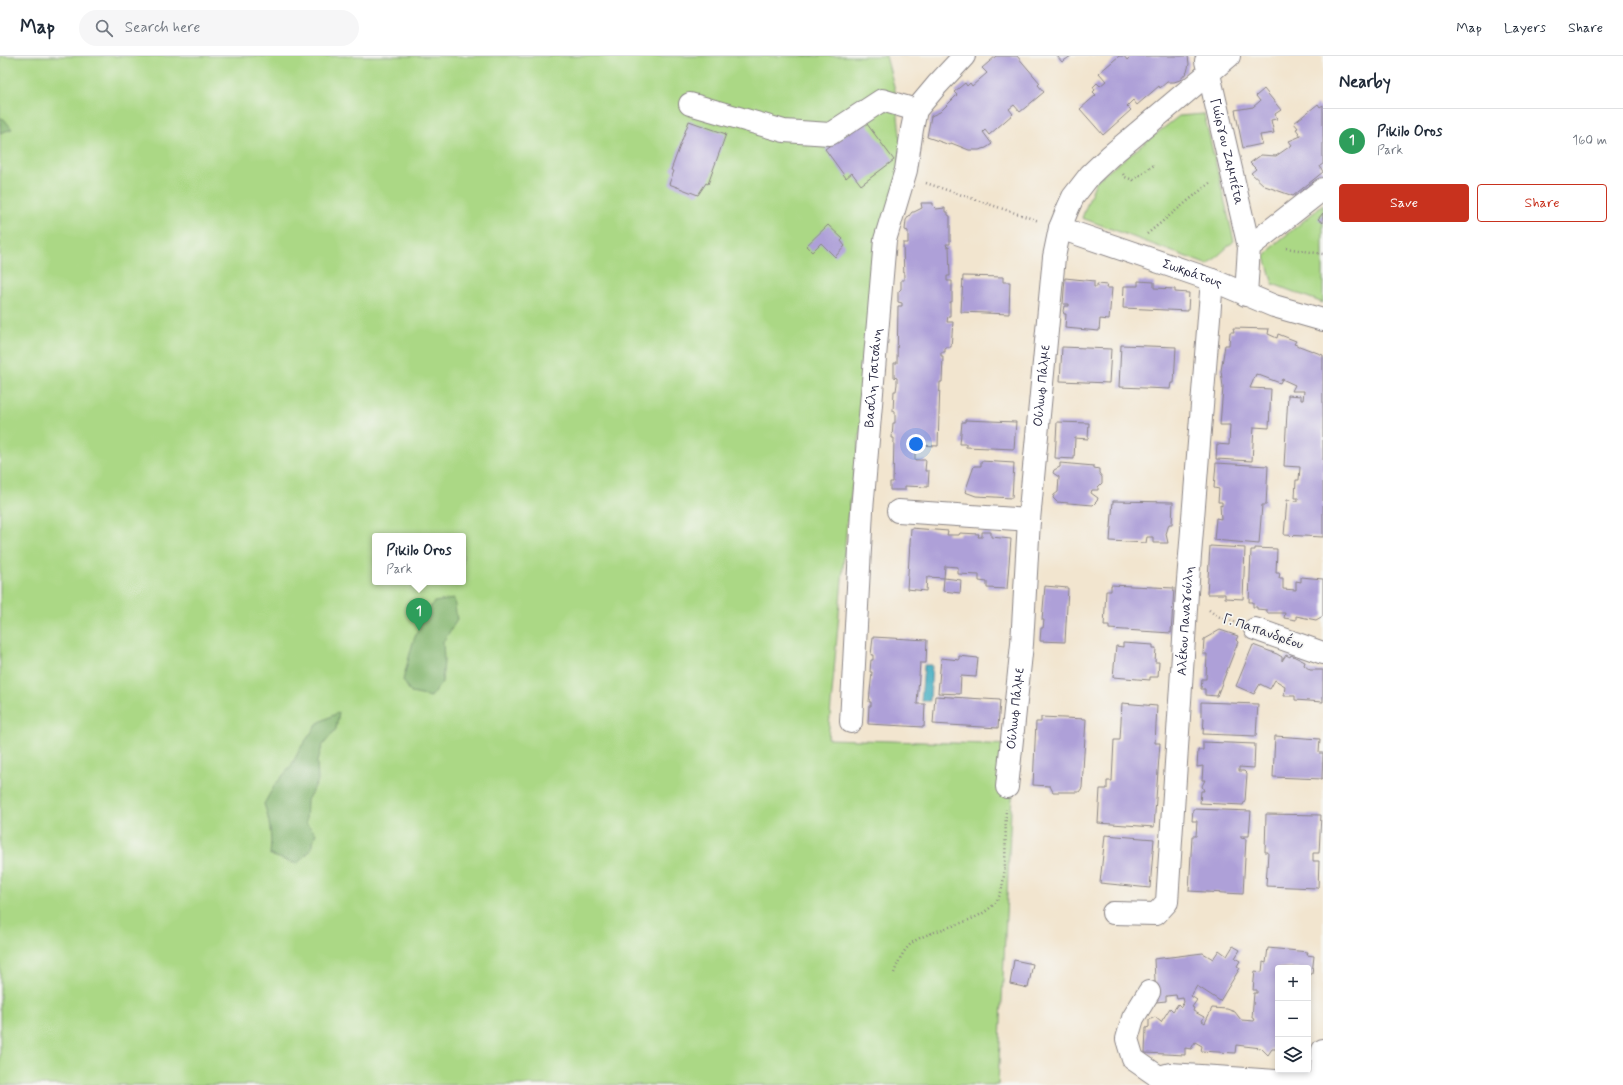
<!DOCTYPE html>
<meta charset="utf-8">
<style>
:root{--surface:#fff;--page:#f6f6f7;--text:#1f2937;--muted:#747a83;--line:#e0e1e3;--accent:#c8321e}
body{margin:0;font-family:Mynerve,sans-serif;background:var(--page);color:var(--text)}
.controls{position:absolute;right:12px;bottom:12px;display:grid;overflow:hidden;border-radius:4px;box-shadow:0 2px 6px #0003}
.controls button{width:36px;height:36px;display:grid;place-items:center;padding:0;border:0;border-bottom:1px solid var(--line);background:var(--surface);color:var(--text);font:20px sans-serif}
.you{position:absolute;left:916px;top:388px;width:14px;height:14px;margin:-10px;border:3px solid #fff;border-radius:50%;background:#1a73e8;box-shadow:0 0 0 6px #1a73e833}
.badge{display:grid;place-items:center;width:26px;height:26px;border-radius:50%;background:var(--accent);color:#fff;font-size:13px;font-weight:700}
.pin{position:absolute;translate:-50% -33px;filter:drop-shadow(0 1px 2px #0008)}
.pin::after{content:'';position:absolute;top:21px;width:14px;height:12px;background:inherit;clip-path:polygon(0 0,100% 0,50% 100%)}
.popup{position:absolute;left:372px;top:477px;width:94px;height:52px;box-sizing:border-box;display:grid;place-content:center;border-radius:4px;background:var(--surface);filter:drop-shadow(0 1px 3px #0005);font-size:13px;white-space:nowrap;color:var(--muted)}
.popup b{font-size:15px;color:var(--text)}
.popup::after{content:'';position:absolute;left:50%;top:100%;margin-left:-8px;border:8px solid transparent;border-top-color:var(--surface)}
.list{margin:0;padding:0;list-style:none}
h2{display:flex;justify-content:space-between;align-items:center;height:52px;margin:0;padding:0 16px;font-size:17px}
h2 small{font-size:13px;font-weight:400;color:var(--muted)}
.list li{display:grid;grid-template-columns:26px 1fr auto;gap:12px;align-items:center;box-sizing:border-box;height:64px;padding:0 16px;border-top:1px solid var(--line)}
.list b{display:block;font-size:15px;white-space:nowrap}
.list p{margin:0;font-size:13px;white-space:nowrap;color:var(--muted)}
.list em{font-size:13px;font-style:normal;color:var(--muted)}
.actions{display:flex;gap:8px;padding:12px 16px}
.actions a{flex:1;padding:9px 0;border:1px solid var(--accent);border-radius:4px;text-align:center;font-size:14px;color:var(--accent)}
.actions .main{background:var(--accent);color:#fff}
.icon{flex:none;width:22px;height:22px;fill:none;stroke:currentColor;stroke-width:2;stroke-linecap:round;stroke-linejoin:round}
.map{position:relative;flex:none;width:1323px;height:1029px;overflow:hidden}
header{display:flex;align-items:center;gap:24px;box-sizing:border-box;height:56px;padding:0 20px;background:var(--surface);border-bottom:1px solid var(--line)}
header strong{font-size:19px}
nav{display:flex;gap:22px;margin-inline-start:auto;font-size:14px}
.search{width:280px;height:36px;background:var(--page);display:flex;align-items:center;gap:10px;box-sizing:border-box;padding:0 14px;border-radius:22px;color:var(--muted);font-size:15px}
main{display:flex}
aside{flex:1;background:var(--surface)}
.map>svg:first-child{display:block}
.green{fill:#abd885;stroke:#667d60;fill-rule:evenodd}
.forest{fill:#88b872;stroke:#556d56}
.water{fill:#42adc1;stroke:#32687e}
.building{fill:#aea0d8}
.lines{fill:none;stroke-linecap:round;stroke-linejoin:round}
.minor-casing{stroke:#8a8485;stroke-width:24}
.path{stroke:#8a8485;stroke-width:2.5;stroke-dasharray:1 3;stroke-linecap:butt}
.minor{stroke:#fff;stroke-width:22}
.labels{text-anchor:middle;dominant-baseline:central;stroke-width:3.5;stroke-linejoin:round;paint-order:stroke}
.street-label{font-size:13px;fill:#22223b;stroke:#f6f6f2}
</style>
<header>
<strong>Map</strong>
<div class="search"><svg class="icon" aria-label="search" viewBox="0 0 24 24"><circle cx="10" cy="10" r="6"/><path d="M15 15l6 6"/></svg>Search here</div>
<nav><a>Map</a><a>Layers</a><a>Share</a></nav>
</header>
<main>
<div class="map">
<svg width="1323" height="1029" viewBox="0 0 1323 1029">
<rect width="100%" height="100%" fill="#f6f6f2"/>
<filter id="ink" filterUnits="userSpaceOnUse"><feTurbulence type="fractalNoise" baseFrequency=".025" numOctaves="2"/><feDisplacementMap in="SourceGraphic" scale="8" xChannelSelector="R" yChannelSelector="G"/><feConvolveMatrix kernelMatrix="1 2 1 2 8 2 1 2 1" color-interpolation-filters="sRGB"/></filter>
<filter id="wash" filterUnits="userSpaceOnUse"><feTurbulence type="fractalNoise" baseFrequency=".012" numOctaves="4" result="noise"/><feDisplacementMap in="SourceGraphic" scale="16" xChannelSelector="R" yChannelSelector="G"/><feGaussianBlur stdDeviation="0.9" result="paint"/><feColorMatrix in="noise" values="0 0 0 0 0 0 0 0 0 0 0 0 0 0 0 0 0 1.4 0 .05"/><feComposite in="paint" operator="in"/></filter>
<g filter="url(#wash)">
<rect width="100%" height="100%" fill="#f2e5cf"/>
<g class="green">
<path d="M0 0H886L895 34 902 96 847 466 828 683 1017 689 1011 755 998 1029H0ZM375 480H463V526H375Z"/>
<polygon points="1204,58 1234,185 1208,209 1082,162 1096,125 1179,60"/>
<polygon points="1323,149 1323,247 1273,228 1265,201 1274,189"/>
</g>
<g class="forest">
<polygon points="0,62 4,63 12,73 0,77"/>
<polygon points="454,543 457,564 443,586 444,605 442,626 431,641 411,637 403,624 413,586 422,564 434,546"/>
<path d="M339 656 336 673 323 689 317 705 318 725 307 744 306 767 316 777 310 795 297 808 270 799C272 780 270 765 264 748L274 730 291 710 301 691 318 667Z"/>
</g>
<polygon class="water" points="924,609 932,609 930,645 921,645"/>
<g id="blocks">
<g class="building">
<polygon points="996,0 1017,0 1040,27 1038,29 1044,36 1020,56 1014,49 1009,53 1013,58 989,79 985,74 983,76 992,88 986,92 979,94 969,94 951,87 950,89 927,81 931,60 940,56 957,39 954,36 965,27 967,30 970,27 972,30 987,17 982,12"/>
<polygon points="1057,0 1071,0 1062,6"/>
<polygon points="1119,0 1124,0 1127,4 1131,0 1188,0 1189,8 1187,16 1180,24 1174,26 1167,26 1160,32 1159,30 1137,49 1133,44 1127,50 1131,54 1103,79 1080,53 1096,39 1093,36 1095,34 1093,31 1097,27 1100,30 1106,25 1099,17"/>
<polygon points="1264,33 1281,54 1275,58 1277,63 1271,64 1274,77 1260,79 1262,88 1243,92 1235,54 1253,51 1260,45 1256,40"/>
<polygon points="1318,48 1320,51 1323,49 1323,108 1320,110 1323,116 1293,140 1265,130 1251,117 1256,113 1250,107 1261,99 1276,100 1292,89 1289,85 1301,80 1296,73 1298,72 1294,67"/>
<polygon points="864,64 894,104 861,129 852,117 846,122 825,93"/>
<polygon points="689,65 726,78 708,128 706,127 698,139 669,128 674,115 671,114"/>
<polygon points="921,147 933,147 933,150 936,153 945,152 945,156 948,156 948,159 950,160 950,188 946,188 947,191 949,190 950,220 947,220 947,225 952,225 952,246 950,246 950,260 948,260 947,266 953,266 951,291 945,291 945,296 941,296 941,300 943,300 942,326 940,326 938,390 915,389 915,404 926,404 925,415 929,415 928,431 905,430 905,434 890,434 890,426 893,426 894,382 892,382 893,367 895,367 895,355 893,355 894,335 896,335 897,328 897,322 894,321 894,307 897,307 898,250 902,250 902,247 898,246 898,236 901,233 901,224 904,224 903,187 908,187 908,175 905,174 906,164 912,156 914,156 922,152"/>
<polygon points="1323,157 1323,167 1318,163"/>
<polygon points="828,169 843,183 841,185 845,190 835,201 821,187 812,196 806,190"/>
<polygon points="963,220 1003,221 1003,226 1010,226 1009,258 961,256"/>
<polygon points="1065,222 1094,225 1094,231 1097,231 1097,228 1107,229 1106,232 1112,232 1109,264 1100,263 1099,275 1065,272 1066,258 1064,258 1063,255 1064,250 1069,250 1069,248 1063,248"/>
<polygon points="1138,225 1154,226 1154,232 1175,233 1175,236 1189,237 1188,255 1123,252 1124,230 1138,230"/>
<polygon points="1233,272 1269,273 1268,278 1277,282 1278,278 1296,285 1294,288 1323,299 1323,481 1284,479 1287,444 1298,445 1298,442 1295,442 1296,424 1299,424 1300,411 1284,410 1288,339 1301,340 1301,344 1303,344 1304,335 1292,335 1295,329 1282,323 1280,327 1256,318 1250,332 1271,333 1269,372 1254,371 1252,405 1216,403 1217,388 1229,389 1230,369 1220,369 1223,331 1221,315 1225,289 1229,289 1230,276 1234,276"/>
<polygon points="1121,289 1176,291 1174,327 1171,327 1170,333 1119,331"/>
<polygon points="1062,291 1111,293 1109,327 1060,325"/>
<polygon points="965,364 1016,366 1014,393 966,391 966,388 960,388 962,366 965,366"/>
<polygon points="1057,366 1089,367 1088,383 1075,382 1074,403 1055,402"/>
<polygon points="981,405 1014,407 1012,442 976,440 965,436 974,410 981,410"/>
<polygon points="1060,407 1094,410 1094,412 1099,413 1099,417 1102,421 1102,427 1098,431 1098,434 1092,434 1091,437 1098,442 1097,445 1093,449 1057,446 1053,442 1054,439 1058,436 1059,421 1053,417 1054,414 1060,411"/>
<polygon points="1216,407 1268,410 1266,449 1262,449 1259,488 1214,484 1216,462 1221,463 1220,449 1222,450 1222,446 1218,446 1219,433 1214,432"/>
<polygon points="1113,445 1173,446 1172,468 1169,468 1166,478 1168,487 1153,487 1153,481 1147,481 1146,487 1110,485"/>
<polygon points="911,472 948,475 947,479 959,479 960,477 979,478 978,481 982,481 982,476 991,476 991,481 1011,483 1007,533 987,532 987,526 979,525 979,519 958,518 958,511 945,510 944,522 927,521 926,535 907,533"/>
<polygon points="1210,490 1245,492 1243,543 1225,542 1225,538 1207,538"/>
<polygon points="1255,492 1277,493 1276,517 1280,517 1279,522 1283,522 1283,533 1296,534 1296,525 1301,526 1301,521 1323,523 1323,560 1316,564 1296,560 1296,564 1284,562 1285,557 1267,557 1267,554 1257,553 1257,551 1253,551 1253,546 1249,546 1251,494 1255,494"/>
<polygon points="944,522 961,524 960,537 943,535"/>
<polygon points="1111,529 1174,532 1171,577 1109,573 1109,570 1104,570 1106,535 1111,535"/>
<polygon points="1045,530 1068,532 1065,586 1040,585 1041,572 1043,572 1044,564 1042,564"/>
<polygon points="1220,574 1238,580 1236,584 1238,586 1217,640 1205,639 1205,633 1201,633 1202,623 1206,623 1207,598 1203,598 1204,583"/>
<polygon points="873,581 927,584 926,607 920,607 917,648 925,648 924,671 868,668 869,650 871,650 871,646 869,646 872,616 870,616 871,604 873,604 873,599 871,599"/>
<polygon points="1123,587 1153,589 1153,592 1156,592 1155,606 1159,606 1158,621 1150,621 1150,624 1113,621 1116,590 1123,591"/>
<polygon points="1253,589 1277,598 1282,601 1282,605 1286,599 1290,601 1291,599 1305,606 1304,609 1310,614 1323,614 1323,646 1295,644 1295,640 1284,640 1285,630 1275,624 1270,633 1260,628 1254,638 1236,630"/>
<polygon points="959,600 978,602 976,621 961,620 960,638 938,637 941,602 959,604"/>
<polygon points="935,640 1000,644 998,672 933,668"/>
<polygon points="1201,646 1258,648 1256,680 1203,678 1204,662 1201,661"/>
<polygon points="1122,647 1157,650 1155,687 1160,687 1154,771 1098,767 1100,733 1107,733 1107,725 1112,725 1114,684 1120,684"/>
<polygon points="1041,661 1086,663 1082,732 1079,736 1053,736 1050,730 1033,729 1036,666 1041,666"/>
<polygon points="1275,680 1320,683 1319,697 1323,697 1322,723 1273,721"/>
<polygon points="1203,686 1255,688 1254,712 1239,711 1239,715 1244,715 1247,718 1245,745 1243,749 1200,747 1201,735 1204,735 1202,730 1205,724 1202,724 1203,710 1197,711 1198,694 1203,694"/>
<polygon points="1193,753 1251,755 1249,780 1241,780 1241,782 1246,783 1243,838 1189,835 1192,780 1196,780 1197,765 1192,765"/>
<polygon points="1266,758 1321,759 1319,797 1313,797 1313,805 1319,805 1318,832 1266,830 1268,796 1265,796"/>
<polygon points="1105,779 1154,783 1150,832 1100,827"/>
<polygon points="1233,890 1240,894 1235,902 1240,905 1237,910 1240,912 1220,945 1197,930 1191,940 1197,944 1192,951 1194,952 1193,955 1204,961 1202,965 1205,967 1212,952 1227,953 1235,956 1241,964 1254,965 1255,963 1252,962 1254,937 1257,937 1257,934 1253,934 1255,915 1262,916 1263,906 1266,907 1268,892 1308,896 1307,899 1314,900 1312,918 1308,918 1308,912 1278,912 1278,993 1272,993 1268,999 1261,992 1236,989 1235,997 1201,995 1202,990 1195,986 1191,993 1185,992 1185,999 1145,997 1146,972 1149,971 1149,964 1155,961 1161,966 1170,952 1173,955 1178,948 1181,951 1184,946 1183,942 1177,943 1176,939 1166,940 1166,945 1156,946 1154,903 1203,897 1213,903 1219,894 1227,900"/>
<polygon points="1014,904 1033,908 1028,932 1010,928"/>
</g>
</g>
</g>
<g filter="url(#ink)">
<use href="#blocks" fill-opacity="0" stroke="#8a8485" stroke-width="1"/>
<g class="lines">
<defs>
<g id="minor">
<path id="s1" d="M1206 5 1249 191"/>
<polyline points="690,48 784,75 830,78 882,44 916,54"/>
<path id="s2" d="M1060 172 1212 224 1274 250 1323 264"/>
<polyline points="1246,239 1249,191 1323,133"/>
<polyline points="898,455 1029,464"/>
<polyline points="1255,573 1323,597"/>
<path id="s3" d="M851 666 862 454 885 184 906 114 912 73 916 54 937 29 964 0"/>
<path id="s4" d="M1007 731 1022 588 1029 464 1054 201 1060 172 1068 152 1073 141 1090 119 1110 100 1229 0"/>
<path id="s5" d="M1113 857 1156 858 1167 846 1187 537 1212 224"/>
<polyline points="1149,936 1133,962 1127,983 1133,1003 1159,1021"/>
<polyline points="1159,1021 1170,1018 1321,1028"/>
<polyline points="1321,1029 1323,994"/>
</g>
</defs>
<use href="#minor" class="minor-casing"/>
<g class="path">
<polyline points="1123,118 1125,121 1133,124 1154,109"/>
<polyline points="926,127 1039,165"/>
<polyline points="1147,178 1211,126"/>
<polyline points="1286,192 1323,198"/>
<polyline points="1209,554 1217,560 1235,566"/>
<path d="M894 917C898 906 903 894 913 886 938 869 990 868 1001 836 1007 815 1005 777 1006 753"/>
</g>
<use href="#minor" class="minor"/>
</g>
</g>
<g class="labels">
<g class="street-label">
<text stroke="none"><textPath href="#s1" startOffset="93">Γιώργου Ζαμπέτα</textPath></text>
<text stroke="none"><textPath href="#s2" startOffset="140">Σωκράτους</textPath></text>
<text stroke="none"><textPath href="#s3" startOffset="345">Βασίλη Τσιτσάνη</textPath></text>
<text stroke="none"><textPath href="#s4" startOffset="403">Ούλωφ Πάλμε</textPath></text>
<text stroke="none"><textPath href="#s5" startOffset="341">Αλέκου Παναγούλη</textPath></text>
<text transform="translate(1263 576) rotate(19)">Γ. Παπανδρέου</text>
<text stroke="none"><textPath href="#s4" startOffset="79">Ούλωφ Πάλμε</textPath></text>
</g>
</g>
</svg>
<div class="controls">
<button>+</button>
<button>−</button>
<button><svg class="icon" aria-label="layers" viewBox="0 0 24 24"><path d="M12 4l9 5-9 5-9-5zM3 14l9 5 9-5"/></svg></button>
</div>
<div class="you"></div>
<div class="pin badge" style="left:419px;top:575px;background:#2e9e5b">1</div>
<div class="popup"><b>Pikilo Oros</b>Park</div>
</div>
<aside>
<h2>Nearby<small></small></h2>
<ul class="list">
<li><span class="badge" style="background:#2e9e5b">1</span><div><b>Pikilo Oros</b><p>Park</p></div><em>160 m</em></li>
</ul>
<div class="actions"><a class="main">Save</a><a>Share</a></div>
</aside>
</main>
